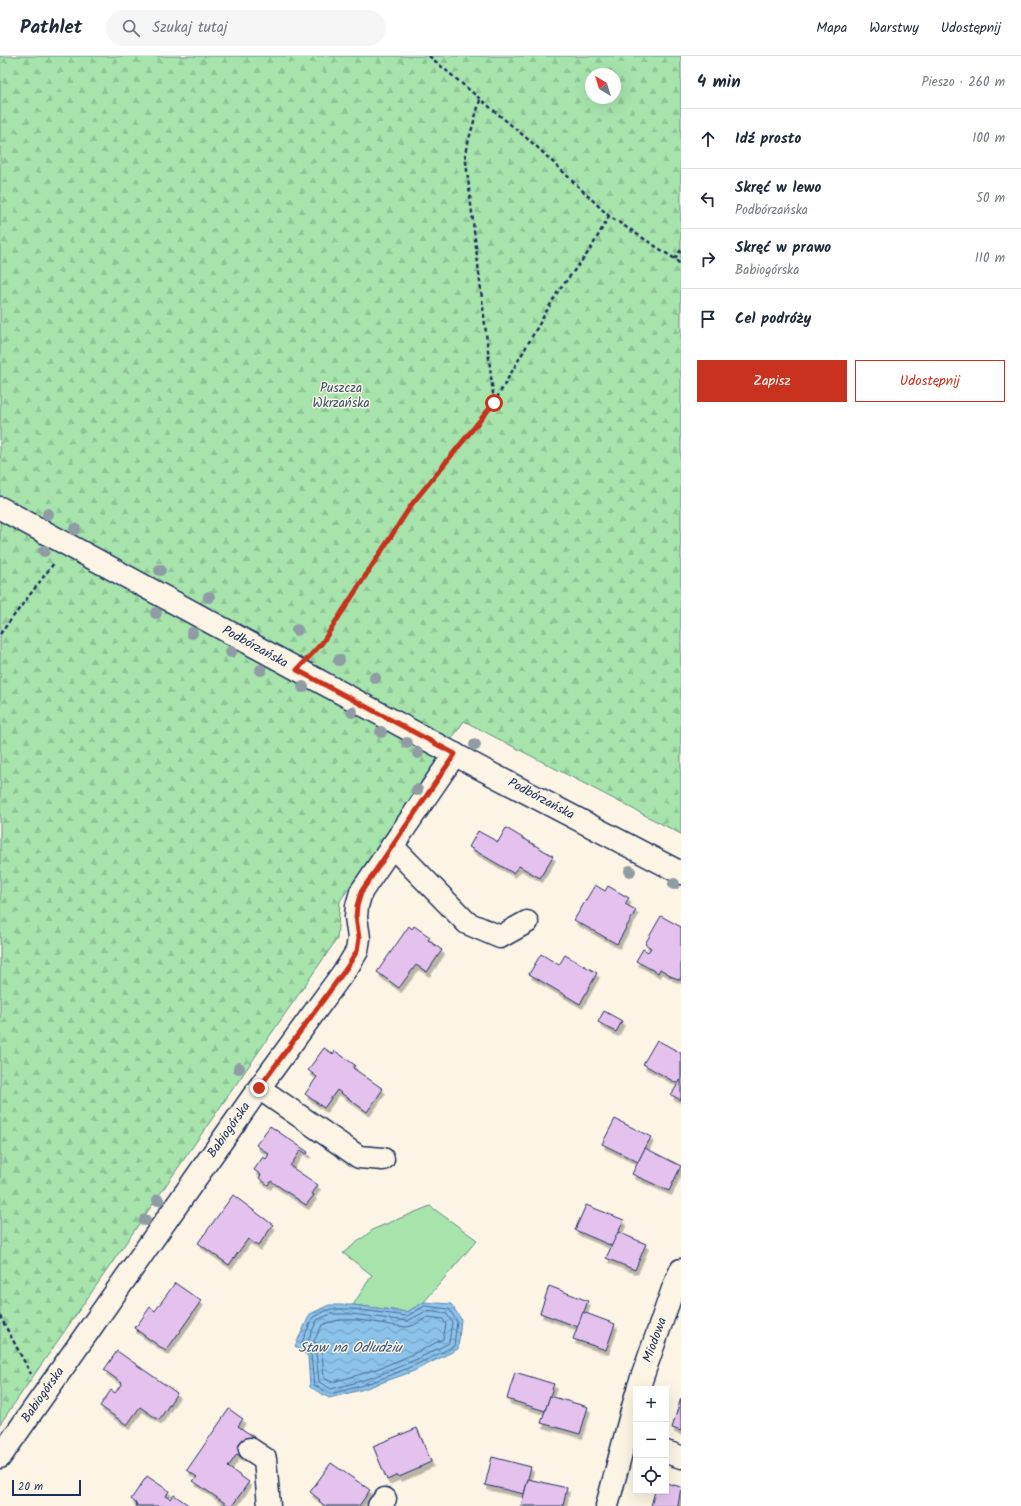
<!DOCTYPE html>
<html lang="pl">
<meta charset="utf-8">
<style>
:root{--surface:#fff;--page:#f6f6f7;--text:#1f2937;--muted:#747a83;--line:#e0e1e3;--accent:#c8321e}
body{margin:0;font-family:Kalam,sans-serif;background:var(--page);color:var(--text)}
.controls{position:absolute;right:12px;bottom:12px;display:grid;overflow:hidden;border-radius:0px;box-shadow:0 4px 16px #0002}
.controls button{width:36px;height:36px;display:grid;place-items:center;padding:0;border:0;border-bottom:1px solid var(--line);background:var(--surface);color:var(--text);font:20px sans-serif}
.compass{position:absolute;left:585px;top:12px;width:36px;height:36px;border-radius:50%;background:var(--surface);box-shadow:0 4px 16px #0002;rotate:322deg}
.scale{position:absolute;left:12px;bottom:10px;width:69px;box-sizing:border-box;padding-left:4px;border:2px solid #1b2f5e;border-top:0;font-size:11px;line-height:14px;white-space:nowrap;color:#1b2f5e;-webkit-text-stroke:3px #fcf5e5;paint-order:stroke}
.stop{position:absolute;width:12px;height:12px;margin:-9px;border:3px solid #c8321e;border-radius:50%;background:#fff}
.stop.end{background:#c8321e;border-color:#fff;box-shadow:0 1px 4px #0008}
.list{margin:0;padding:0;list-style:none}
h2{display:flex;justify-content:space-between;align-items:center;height:52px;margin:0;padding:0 16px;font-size:17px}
h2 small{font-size:13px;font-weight:400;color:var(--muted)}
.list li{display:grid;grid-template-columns:26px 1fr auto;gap:12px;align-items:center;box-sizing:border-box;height:60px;padding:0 16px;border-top:1px solid var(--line)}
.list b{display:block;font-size:15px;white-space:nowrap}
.list p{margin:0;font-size:13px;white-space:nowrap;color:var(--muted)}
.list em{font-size:13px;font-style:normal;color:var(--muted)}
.actions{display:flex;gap:8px;padding:12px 16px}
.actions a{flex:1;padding:9px 0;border:1px solid var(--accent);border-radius:0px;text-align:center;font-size:14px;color:var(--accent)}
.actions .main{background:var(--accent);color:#fff}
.icon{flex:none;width:22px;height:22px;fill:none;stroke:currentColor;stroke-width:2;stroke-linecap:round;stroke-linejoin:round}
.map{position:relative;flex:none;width:681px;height:1450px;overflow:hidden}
header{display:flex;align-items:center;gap:24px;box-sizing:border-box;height:56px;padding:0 20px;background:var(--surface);border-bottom:1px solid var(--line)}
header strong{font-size:19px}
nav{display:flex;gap:22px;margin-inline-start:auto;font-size:14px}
.search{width:280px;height:36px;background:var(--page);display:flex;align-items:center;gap:10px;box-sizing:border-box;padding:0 14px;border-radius:22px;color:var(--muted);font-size:15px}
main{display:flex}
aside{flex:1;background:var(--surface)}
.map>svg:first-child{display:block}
.green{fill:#a6e4ac;stroke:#608a85}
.forest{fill:url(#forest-firs);stroke:#608a85;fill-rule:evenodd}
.water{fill:url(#water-waves);stroke:#5e88b2}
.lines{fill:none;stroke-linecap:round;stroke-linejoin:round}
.shore{stroke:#486a96;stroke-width:1}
.building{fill:#e5c2ee;stroke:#1b2f5e;filter:url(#shadow)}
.minor-casing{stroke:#1b2f5e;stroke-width:25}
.path{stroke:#1b2f5e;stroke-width:2.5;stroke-dasharray:4 3;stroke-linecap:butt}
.minor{stroke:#fcf5e5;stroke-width:22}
.tree{fill:#909ca4}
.route{stroke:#c8321e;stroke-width:5}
.labels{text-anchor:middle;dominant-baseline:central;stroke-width:3;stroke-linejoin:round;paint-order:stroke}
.park-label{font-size:13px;fill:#37536e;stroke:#fcf5e5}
.street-label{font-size:13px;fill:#1b2f5e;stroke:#fcf5e5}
.water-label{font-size:14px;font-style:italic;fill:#375481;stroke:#fcf5e5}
</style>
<header>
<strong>Pathlet</strong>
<div class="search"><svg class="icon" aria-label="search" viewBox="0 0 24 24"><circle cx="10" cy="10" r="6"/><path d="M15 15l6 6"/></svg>Szukaj tutaj</div>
<nav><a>Mapa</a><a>Warstwy</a><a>Udostępnij</a></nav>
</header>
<main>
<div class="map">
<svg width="681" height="1450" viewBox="0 0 681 1450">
<defs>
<pattern id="forest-firs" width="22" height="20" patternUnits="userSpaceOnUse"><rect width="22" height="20" fill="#a6e4ac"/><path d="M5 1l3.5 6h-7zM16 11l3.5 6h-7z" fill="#8ec496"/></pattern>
<pattern id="water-waves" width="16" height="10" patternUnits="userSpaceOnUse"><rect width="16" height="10" fill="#8bc3ea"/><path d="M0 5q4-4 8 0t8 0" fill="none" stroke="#719fc1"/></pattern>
<filter id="shadow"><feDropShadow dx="2.5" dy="4.5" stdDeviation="0" flood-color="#0004"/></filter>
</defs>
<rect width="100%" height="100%" fill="#fcf5e5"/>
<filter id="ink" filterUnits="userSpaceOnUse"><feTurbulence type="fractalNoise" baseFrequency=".025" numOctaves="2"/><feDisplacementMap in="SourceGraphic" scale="8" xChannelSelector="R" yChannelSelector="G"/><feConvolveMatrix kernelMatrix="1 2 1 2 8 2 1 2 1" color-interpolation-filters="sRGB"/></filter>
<g filter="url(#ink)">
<polygon class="green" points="430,1150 477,1184 424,1246 407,1256 353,1249 372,1219 343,1197 374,1173"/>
<path class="forest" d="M0 0H681V778L464 665 340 845 337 883 0 1368ZM591 18H615V42H591Z"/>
<polygon class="water" points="424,1246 451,1248 461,1263 458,1293 414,1315 361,1334 329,1342 310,1331 308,1300 295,1290 310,1258 329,1249 353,1249 407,1256"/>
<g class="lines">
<g class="shore">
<path d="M425 1250 449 1253 457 1265 454 1290C414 1311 374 1328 330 1338L314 1329 311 1299 301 1288 313 1261 330 1253H352L407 1260Z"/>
<path d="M427 1255 447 1258 452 1266 449 1287C411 1307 372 1324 331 1333L319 1326 316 1298 307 1287 317 1264 331 1258H352L407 1265Z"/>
<path d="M428 1261 443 1263 446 1268 443 1283C408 1302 371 1317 332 1326L324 1322 322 1296 314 1285 322 1269C348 1257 380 1269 407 1271L414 1269Z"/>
</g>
</g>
<g class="building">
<polygon points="506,772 553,800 540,822 519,810 513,817 469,791 478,775 498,786"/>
<polygon points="595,829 605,835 608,830 629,842 625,848 636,854 617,888 574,864"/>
<polygon points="661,860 681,871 681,924 670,920 670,919 660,913 658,917 636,905 643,893 648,896 651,892 645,888"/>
<polygon points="409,870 412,873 414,870 430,881 428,884 442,894 427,916 416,909 399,932 377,916"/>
<polygon points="541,898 559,909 565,899 597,917 580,948 529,918"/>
<polygon points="604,955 622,965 616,976 598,966"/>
<polygon points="657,984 681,997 681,1023 678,1028 643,1008"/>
<polygon points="324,992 333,998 335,995 355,1009 353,1012 383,1033 367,1056 337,1034 324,1052 305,1038 317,1021 308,1014"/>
<polygon points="681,1023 681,1044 671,1039"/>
<polygon points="615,1063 651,1081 638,1106 602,1088"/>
<polygon points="270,1070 308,1096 307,1098 301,1094 290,1110 318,1129 312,1138 314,1139 306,1149 271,1125 268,1129 259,1122 261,1119 254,1114 263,1101 266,1103 269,1098 256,1089"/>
<polygon points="645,1092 681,1110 669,1135 632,1118"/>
<polygon points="233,1139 273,1169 258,1190 248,1183 229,1209 198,1187"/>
<polygon points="586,1149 624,1164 612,1190 575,1174"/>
<polygon points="618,1176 646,1188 635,1214 606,1202"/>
<polygon points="175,1227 201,1245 166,1295 134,1272 135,1270 136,1271 150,1251 155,1255"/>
<polygon points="549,1230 588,1245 578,1271 540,1257"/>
<polygon points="583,1256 615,1268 606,1294 573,1283"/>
<polygon points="117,1295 177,1337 159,1364 140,1351 127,1369 100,1350 111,1334 115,1337 122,1327 104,1314"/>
<polygon points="515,1316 554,1328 545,1355 507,1343"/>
<polygon points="550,1340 588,1351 580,1378 541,1367"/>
<polygon points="681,1342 681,1375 672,1372"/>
<polygon points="229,1353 243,1363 238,1370 254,1381 241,1401 237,1398 228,1411 249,1426 232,1450 229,1450 193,1425 197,1421 187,1414"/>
<polygon points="417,1372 431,1406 420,1411 420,1412 399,1421 398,1419 387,1424 373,1390"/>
<polygon points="492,1401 531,1411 524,1438 485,1429"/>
<polygon points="331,1407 370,1434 359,1450 325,1450 319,1445 320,1444 310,1436"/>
<polygon points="147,1420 169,1435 166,1440 171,1443 174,1439 190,1450 136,1450 137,1448 131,1443"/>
<polygon points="528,1423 567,1432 563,1450 521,1450"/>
<polygon points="666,1427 681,1431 678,1450 651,1450 655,1435 666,1435"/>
</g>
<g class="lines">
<defs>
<g id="minor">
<polyline points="0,452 478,711 681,817"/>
<polyline points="392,790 467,867 500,881 527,866"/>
<polyline points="259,1032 359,1101 383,1103"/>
<polyline points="638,1333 674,1230 681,1214"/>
<polyline points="250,1393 265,1403 269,1450"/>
<polyline points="666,1396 681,1401"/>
<polyline points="0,1401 259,1032 348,910 357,895 359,882 356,861 357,850 361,836 455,698"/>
<polyline points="379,1450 385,1443"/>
<polyline points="607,1450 636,1340"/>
</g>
</defs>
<use href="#minor" class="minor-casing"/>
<g class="path">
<polyline points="429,0 536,90 609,160 675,203 681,209"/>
<polyline points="480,44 465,97 494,346"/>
<polyline points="675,203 681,194"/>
<polyline points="0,578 54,507"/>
<polyline points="313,597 322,587 412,448 494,347 557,237 590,194 609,160"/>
<polyline points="0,1260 31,1318"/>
</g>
<use href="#minor" class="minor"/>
</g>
<g class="tree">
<circle cx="48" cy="458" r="6"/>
<circle cx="75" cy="473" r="6"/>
<circle cx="44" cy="495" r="6"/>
<circle cx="160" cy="514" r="6"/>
<circle cx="209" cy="541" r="6"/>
<circle cx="156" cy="557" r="6"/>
<circle cx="297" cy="574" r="6"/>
<circle cx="192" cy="577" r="6"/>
<circle cx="231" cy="596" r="6"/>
<circle cx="339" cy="604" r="6"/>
<circle cx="261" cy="614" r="6"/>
<circle cx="375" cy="622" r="6"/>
<circle cx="303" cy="631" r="6"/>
<circle cx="352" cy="656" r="6"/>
<circle cx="381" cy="676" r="6"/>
<circle cx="407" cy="687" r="6"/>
<circle cx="475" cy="689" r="6"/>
<circle cx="418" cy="697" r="6"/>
<circle cx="417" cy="734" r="6"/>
<circle cx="630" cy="815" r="6"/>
<circle cx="674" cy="828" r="6"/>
<circle cx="239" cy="1012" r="6"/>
<circle cx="158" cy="1144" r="6"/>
<circle cx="145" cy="1164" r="6"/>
</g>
</g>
<g class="lines" filter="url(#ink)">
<polyline class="route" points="259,1032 348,910 357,895 359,882 356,861 357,850 361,836 455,698 297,614 322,587 412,448 494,347"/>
</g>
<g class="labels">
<g class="park-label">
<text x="341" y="332">Puszcza<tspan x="341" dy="15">Wkrzańska</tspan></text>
</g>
<g class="street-label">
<text transform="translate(255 591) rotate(29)">Podbórzańska</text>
<text transform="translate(541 743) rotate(28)">Podbórzańska</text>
<text transform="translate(229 1074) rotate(-55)">Babiogórska</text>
<text transform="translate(655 1284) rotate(-70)">Miodowa</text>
<text transform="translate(43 1339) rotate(-55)">Babiogórska</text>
</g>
<g class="water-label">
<text x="350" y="1292">Staw na Odludziu</text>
</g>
</g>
</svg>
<div class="controls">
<button>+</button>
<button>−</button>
<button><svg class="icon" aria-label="locate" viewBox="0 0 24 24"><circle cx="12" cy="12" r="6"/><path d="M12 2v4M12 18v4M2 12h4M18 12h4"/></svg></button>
</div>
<svg class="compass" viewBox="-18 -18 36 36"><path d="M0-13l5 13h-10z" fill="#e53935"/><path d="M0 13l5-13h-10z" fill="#747a83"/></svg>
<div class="scale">20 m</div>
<div class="stop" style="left:494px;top:347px"></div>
<div class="stop end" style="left:259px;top:1032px"></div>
</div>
<aside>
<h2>4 min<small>Pieszo · 260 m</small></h2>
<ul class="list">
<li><svg class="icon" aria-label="ahead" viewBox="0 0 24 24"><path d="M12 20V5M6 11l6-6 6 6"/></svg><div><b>Idź prosto</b></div><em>100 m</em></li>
<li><svg class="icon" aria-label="left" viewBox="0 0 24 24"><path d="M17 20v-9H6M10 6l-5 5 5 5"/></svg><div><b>Skręć w lewo</b><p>Podbórzańska</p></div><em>50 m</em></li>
<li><svg class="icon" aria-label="right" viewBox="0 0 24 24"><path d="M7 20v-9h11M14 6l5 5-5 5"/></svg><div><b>Skręć w prawo</b><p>Babiogórska</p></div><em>110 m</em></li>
<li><svg class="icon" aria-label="arrive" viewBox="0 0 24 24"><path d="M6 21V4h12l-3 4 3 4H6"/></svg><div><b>Cel podróży</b></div></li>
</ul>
<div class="actions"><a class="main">Zapisz</a><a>Udostępnij</a></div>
</aside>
</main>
